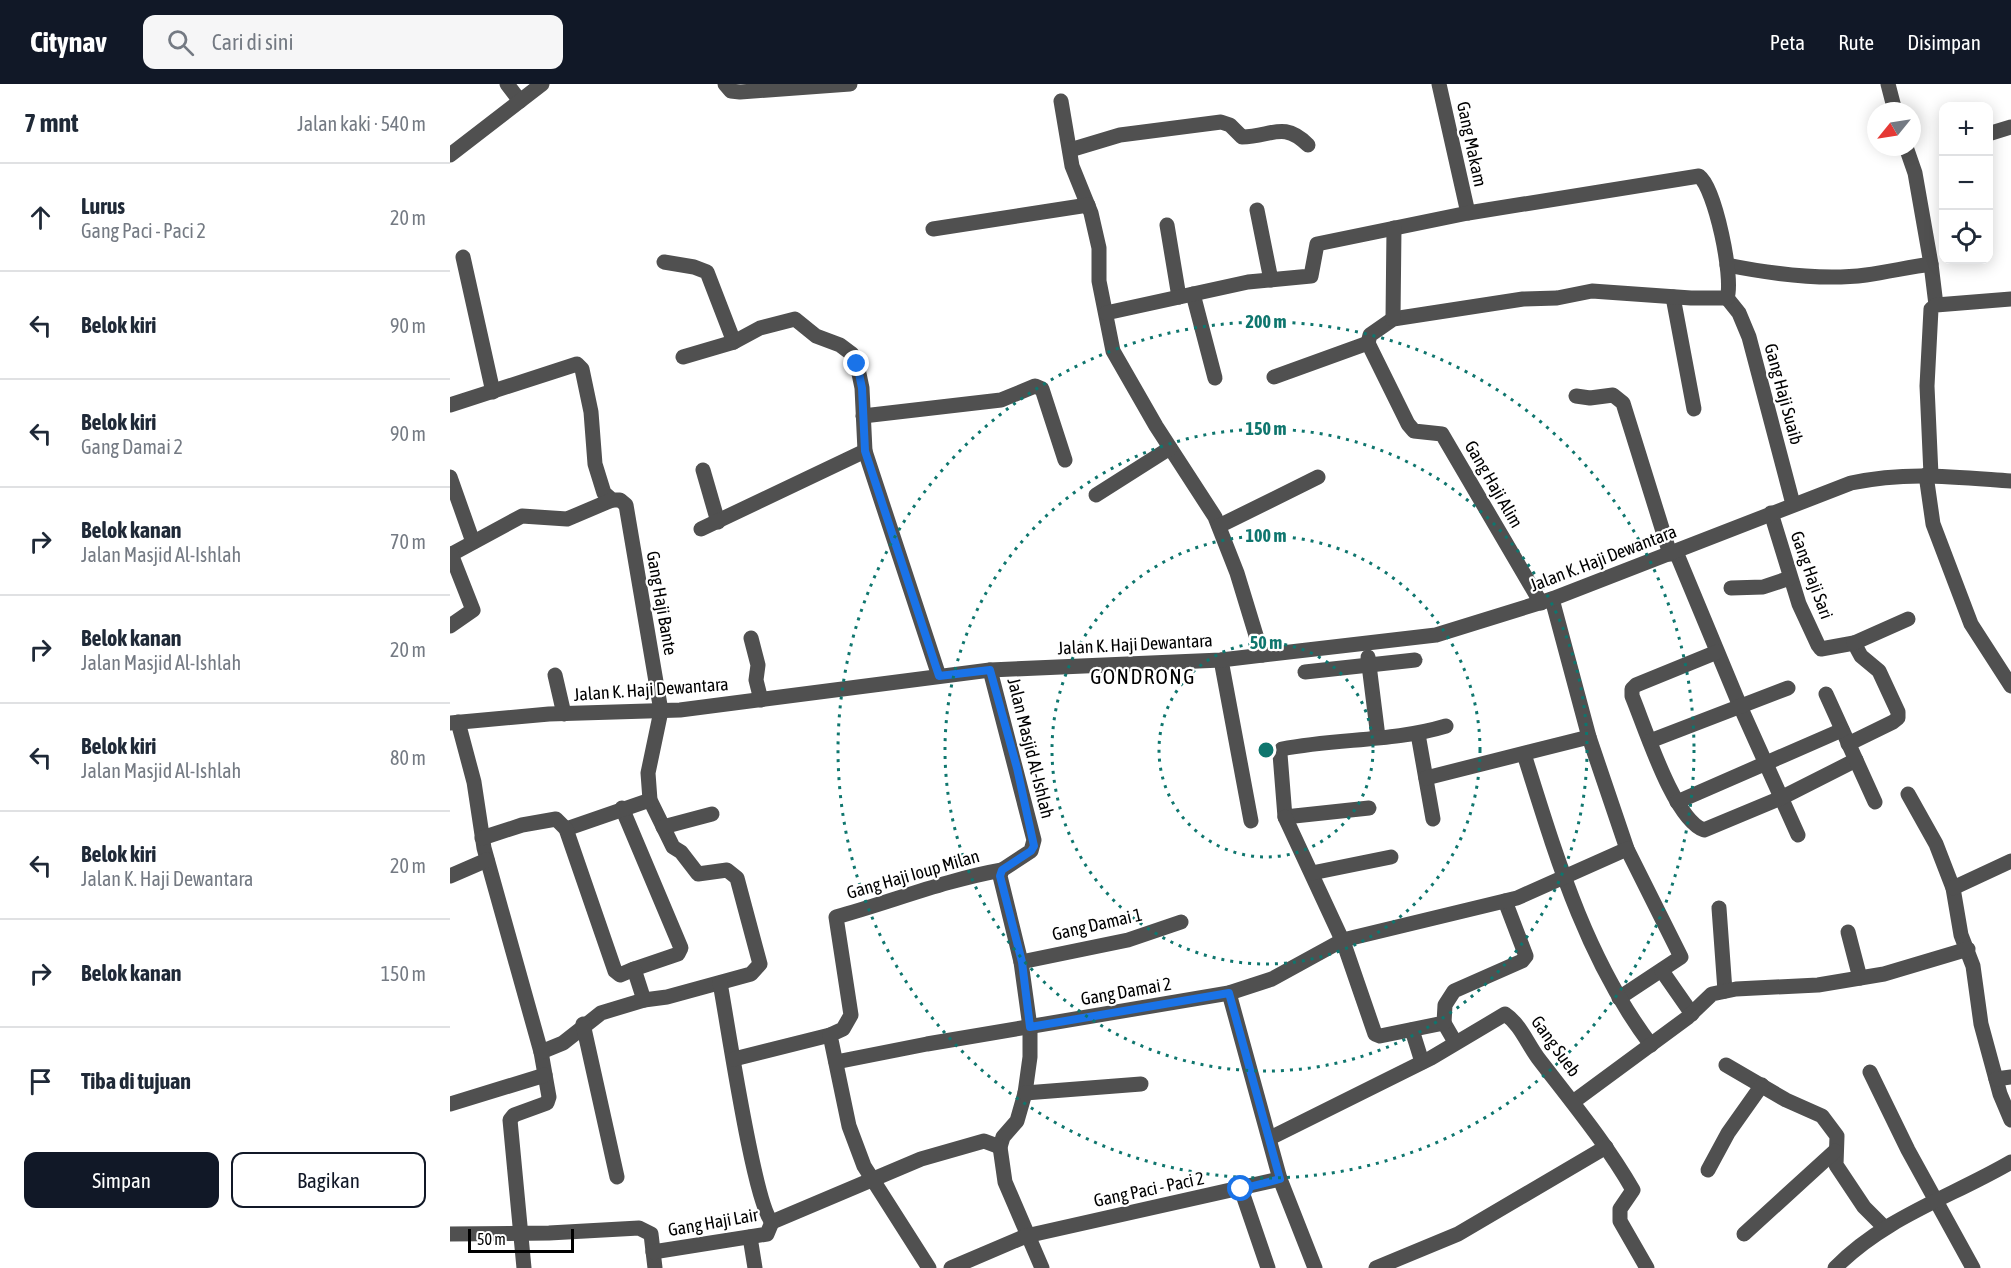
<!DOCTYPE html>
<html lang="id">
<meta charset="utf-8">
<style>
:root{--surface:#fff;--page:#f6f6f7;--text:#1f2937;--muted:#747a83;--line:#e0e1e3;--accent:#111827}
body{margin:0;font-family:"Asap Condensed",sans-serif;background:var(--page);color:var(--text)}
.controls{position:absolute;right:18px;top:18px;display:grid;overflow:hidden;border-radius:12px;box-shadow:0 3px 15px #0003}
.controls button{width:54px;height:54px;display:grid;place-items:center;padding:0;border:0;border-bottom:2px solid var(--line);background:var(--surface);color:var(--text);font:30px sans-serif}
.compass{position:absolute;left:1417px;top:18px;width:54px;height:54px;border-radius:50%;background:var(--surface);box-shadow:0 3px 15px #0003;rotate:240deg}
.scale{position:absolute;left:18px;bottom:15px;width:106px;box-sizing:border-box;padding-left:6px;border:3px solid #000;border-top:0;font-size:16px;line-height:21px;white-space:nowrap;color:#000;-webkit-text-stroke:4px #fff;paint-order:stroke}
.stop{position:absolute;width:18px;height:18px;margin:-14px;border:4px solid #1a73e8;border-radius:50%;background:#fff}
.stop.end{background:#1a73e8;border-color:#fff;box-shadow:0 2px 6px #0008}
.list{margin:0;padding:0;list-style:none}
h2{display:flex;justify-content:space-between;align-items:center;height:78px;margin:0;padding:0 24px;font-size:26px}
h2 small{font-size:20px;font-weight:400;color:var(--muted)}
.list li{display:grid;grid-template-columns:39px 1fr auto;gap:18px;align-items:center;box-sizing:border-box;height:108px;padding:0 24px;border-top:2px solid var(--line)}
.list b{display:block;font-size:22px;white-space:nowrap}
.list p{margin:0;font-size:20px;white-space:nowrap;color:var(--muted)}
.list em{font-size:20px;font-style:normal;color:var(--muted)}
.actions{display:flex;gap:12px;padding:18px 24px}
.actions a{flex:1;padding:14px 0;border:2px solid var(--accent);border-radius:12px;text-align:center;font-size:21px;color:var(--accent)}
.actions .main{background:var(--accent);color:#fff}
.icon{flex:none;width:33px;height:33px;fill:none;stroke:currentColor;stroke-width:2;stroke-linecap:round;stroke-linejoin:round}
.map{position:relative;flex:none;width:1561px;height:1184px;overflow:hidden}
header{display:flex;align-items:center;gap:36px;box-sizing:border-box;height:84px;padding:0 30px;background:var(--accent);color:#fff}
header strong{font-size:28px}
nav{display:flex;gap:33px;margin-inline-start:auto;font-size:21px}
.search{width:420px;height:54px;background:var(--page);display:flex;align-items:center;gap:15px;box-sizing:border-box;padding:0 21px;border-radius:12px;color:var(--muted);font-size:22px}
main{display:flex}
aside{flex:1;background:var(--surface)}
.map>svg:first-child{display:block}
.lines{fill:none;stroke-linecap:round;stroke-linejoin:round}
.minor{stroke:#505050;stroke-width:15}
.route{stroke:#1a73e8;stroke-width:8}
.ring{fill:none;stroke:#0f766e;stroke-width:3;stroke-dasharray:3 6}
.labels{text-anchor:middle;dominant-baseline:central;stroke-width:4.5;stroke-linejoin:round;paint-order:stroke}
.street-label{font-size:18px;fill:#000;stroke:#fff}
.quarter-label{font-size:21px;letter-spacing:1.5px;fill:#000;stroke:#fff}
.centre{fill:#0f766e;stroke:#fff;stroke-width:3}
.ring-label{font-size:18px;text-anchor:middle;font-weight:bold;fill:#0f766e;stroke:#fff;stroke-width:4.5;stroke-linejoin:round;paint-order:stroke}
</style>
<header>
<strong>Citynav</strong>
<div class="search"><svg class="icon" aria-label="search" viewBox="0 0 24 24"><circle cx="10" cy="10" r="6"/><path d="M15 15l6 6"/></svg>Cari di sini</div>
<nav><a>Peta</a><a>Rute</a><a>Disimpan</a></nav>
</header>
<main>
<aside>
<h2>7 mnt<small>Jalan kaki · 540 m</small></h2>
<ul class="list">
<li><svg class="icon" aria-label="ahead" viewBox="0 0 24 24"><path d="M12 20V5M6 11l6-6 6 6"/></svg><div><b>Lurus</b><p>Gang Paci - Paci 2</p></div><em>20 m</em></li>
<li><svg class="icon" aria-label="left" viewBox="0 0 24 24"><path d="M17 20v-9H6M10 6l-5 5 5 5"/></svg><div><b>Belok kiri</b></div><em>90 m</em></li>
<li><svg class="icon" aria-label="left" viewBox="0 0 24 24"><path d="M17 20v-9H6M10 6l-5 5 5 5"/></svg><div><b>Belok kiri</b><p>Gang Damai 2</p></div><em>90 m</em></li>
<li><svg class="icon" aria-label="right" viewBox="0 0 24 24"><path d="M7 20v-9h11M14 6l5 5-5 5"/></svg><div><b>Belok kanan</b><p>Jalan Masjid Al-Ishlah</p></div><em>70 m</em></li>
<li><svg class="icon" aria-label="right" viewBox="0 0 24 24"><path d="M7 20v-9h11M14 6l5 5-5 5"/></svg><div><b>Belok kanan</b><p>Jalan Masjid Al-Ishlah</p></div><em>20 m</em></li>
<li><svg class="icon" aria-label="left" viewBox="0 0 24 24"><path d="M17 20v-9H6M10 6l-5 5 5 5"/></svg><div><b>Belok kiri</b><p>Jalan Masjid Al-Ishlah</p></div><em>80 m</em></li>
<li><svg class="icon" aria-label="left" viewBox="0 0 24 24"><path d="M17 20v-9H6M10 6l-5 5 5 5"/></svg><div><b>Belok kiri</b><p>Jalan K. Haji Dewantara</p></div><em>20 m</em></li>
<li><svg class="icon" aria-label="right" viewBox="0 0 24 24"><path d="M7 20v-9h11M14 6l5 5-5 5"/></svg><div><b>Belok kanan</b></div><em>150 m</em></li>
<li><svg class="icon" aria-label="arrive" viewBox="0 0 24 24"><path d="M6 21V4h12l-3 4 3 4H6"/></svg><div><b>Tiba di tujuan</b></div></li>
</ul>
<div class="actions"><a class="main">Simpan</a><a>Bagikan</a></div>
</aside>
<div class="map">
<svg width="1561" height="1184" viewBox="0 0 1561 1184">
<rect width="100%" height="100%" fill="#fff"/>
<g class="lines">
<g class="minor">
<polyline points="57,0 70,17"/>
<polyline points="275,0 281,7 290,8 400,0"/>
<polyline points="989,0 1018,129"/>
<polyline points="1438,0 1445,27"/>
<polyline points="611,17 622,82 641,129 649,164 649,197 663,267 706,342 765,433 787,489 812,571"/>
<polyline points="1538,50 1561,43"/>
<polyline points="1456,63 1465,89 1481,180"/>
<path d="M620 66 670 51 771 38 780 41 792 53C821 53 833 36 858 61"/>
<polyline points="0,71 92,0"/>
<polyline points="807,126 821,196"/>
<polyline points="717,141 729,213"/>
<polyline points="483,145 638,121"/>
<polyline points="13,173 43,308"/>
<polyline points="214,178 244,183 257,188 284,258"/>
<path d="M1277 181C1322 190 1371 197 1416 191 1438 188 1459 183 1481 180L1486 221"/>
<polyline points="743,210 765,294"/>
<polyline points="1223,213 1244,325"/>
<polyline points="1277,214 1289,229 1299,253 1343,420"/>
<path d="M656 229 798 198 861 192 867 160 1018 129 1249 92C1265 104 1284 194 1277 214H1241L1142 207 1107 214 1073 215 943 235 920 251 918 259 958 340 964 347 992 350 1091 519"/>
<polyline points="943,235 944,144"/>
<polyline points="233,273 284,258 310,244 345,235 366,252 390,261 402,270 407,280 412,304 415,367 489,592"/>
<polyline points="824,293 918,259"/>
<polyline points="1126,312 1140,314 1163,311 1173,319 1220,470"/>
<polyline points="0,321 127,280 132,285 141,328 145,380 154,409 162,416 170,416 176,421 211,627 198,689 200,716 223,763 231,768 248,790 277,786 287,794 310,880 301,890 217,913 194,916"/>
<polyline points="413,332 551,316 585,302 592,305 615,376"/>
<polyline points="253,386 268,438"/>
<polyline points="1476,391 1483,440 1521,540 1561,602"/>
<polyline points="1481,391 1477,302 1481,225 1486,221 1561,215"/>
<polyline points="0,393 23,458"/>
<polyline points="646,411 720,364"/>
<polyline points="1321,429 1349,520 1368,561 1371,565 1404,559 1411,572 1429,587 1448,628 1448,634 1443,638 1398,660"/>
<polyline points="769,442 868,393"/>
<polyline points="251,445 415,367"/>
<polyline points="1226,468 1290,622 1348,751"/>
<polyline points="0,471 72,432 117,435 162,416"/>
<polyline points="1281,504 1313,503 1340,494"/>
<polyline points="1102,515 1139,653 1177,765 1231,873 1169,914"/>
<polyline points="0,542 23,526 1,470"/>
<polyline points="301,554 308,581 306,596 311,616"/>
<polyline points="1404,559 1458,535"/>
<path d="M1267 568 1186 601 1182 605V612C1195 643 1224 736 1254 746L1331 714 1406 676"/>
<polyline points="918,573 928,653"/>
<polyline points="771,576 801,737"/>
<polyline points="540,586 584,756 581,767 552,786 550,792 571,878 580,943 580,973 575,1009 567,1037 553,1053 550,1063 555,1098 592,1184"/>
<polyline points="855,588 965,576"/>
<polyline points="105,591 114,630"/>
<polyline points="1376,610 1425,718"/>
<polyline points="8,638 24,698 34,764 91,968 99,1013 97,1019 64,1031 60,1036 74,1184"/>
<path d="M0 639 99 630 230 626 540 586 771 576 986 551 1102 515 1401 399C1457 387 1505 393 1561 397"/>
<polyline points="968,650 983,735"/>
<polyline points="1200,657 1338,604"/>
<path d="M1074 670C1106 772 1136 875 1201 961"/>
<polyline points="976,694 1139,653"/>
<polyline points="1458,710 1486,760 1503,804 1511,851 1523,882 1531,940 1550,1010 1561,1036"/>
<polyline points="1227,718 1392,646"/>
<polyline points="172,724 231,864 228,870 184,885"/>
<path d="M919 724 835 733 830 670 832 665C887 654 943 658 996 642"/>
<polyline points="835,733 894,860 925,950 930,952 994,939 1005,958"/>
<polyline points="213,743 262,730"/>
<polyline points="116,745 200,716"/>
<polyline points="32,754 72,741 106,735 116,745 165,887 170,891 184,885 194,916 151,929 113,959 91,968"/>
<polyline points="862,789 941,773"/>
<polyline points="0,792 37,776"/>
<polyline points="1503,804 1561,777"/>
<polyline points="1269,824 1275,907"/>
<polyline points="1398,848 1410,894"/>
<polyline points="571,878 678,856 731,838"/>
<polyline points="1212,887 1242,930"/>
<path d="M270 899C277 935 304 1121 322 1138L471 1075 534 1057 550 1063"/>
<polyline points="779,909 830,1095 865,1184"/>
<polyline points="994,939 995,921 1004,907 1072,877 1076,872 1055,817"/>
<polyline points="133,940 167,1093"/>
<polyline points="962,946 972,978"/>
<polyline points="284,975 380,951"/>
<polyline points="386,978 477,960 779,909 822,895 893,856 1067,814 1177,765"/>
<polyline points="1276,981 1336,1016 1372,1032 1387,1052 1386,1081 1414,1123 1434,1143"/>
<polyline points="1420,988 1458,1066 1523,1184"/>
<polyline points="1546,995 1561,993"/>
<polyline points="575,1009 691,1000"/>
<polyline points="1123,1018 1237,934 1262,910 1286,905 1368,901 1434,890 1518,865"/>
<polyline points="0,1020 95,991"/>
<path d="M820 1054 981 974 1055 930C1070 940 1077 959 1088 974 1121 1017 1156 1059 1183 1106L1170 1125V1137L1197 1184"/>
<polyline points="1258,1086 1278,1049 1312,1001"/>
<polyline points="791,1105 818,1184"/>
<polyline points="0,1150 99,1149 189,1144 201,1150 205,1184"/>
<polyline points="1294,1150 1385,1067"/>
<polyline points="300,1153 305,1184"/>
<polyline points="203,1168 317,1150 322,1138"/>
<path d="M479 1184 414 1082 399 1042 380 951 393 945 401 931 386 833C441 818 495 796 552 786"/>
<polyline points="501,1184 576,1152 830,1095"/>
<polyline points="926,1184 1008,1150 1156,1063"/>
<path d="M1385 1184C1435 1133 1501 1113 1561 1078"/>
</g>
</g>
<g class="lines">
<polyline class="route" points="407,280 412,304 415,367 489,592 540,586 567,684 584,762 581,767 552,786 550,792 572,878 580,943 779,909 830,1095 791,1105"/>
</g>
<g class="ring">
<circle cx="816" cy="666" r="107"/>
<circle cx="816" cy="666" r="214"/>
<circle cx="816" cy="666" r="321"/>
<circle cx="816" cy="666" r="428"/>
</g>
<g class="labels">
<g class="street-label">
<text transform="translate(1022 60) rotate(78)">Gang Makam</text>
<text transform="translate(1334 310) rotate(75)">Gang Haji Suaib</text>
<text transform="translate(1044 400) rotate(60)">Gang Haji Alim</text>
<text transform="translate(1153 474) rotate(-21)">Jalan K. Haji Dewantara</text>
<text transform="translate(1362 491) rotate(70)">Gang Haji Sari</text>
<text transform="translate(212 519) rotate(80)">Gang Haji Bante</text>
<text transform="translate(685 560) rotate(-3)">Jalan K. Haji Dewantara</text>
<text transform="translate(201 605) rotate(-4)">Jalan K. Haji Dewantara</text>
<text transform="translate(581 664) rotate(76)">Jalan Masjid Al-Ishlah</text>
<text transform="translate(463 790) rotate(-16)">Gang Haji Ioup Milan</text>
<text transform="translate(647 840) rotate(-13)">Gang Damai 1</text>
<text transform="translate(676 907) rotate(-10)">Gang Damai 2</text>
<text transform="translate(1106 962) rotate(54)">Gang Sueb</text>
<text transform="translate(699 1105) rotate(-12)">Gang Paci - Paci 2</text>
<text transform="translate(263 1138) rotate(-10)">Gang Haji Lair</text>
</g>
<g class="quarter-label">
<text x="693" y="592">GONDRONG</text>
</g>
</g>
<circle cx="816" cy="666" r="9" class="centre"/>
<g class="ring-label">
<text x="816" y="244">200 m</text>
<text x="816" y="351">150 m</text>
<text x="816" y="458">100 m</text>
<text x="816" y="565">50 m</text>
</g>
</svg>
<div class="controls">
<button>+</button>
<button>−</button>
<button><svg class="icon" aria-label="locate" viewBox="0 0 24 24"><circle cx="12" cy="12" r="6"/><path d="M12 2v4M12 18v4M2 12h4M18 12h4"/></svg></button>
</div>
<svg class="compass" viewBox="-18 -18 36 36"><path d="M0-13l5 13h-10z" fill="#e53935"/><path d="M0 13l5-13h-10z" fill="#747a83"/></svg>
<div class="scale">50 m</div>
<div class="stop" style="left:791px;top:1105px"></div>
<div class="stop end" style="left:407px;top:280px"></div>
</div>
</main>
